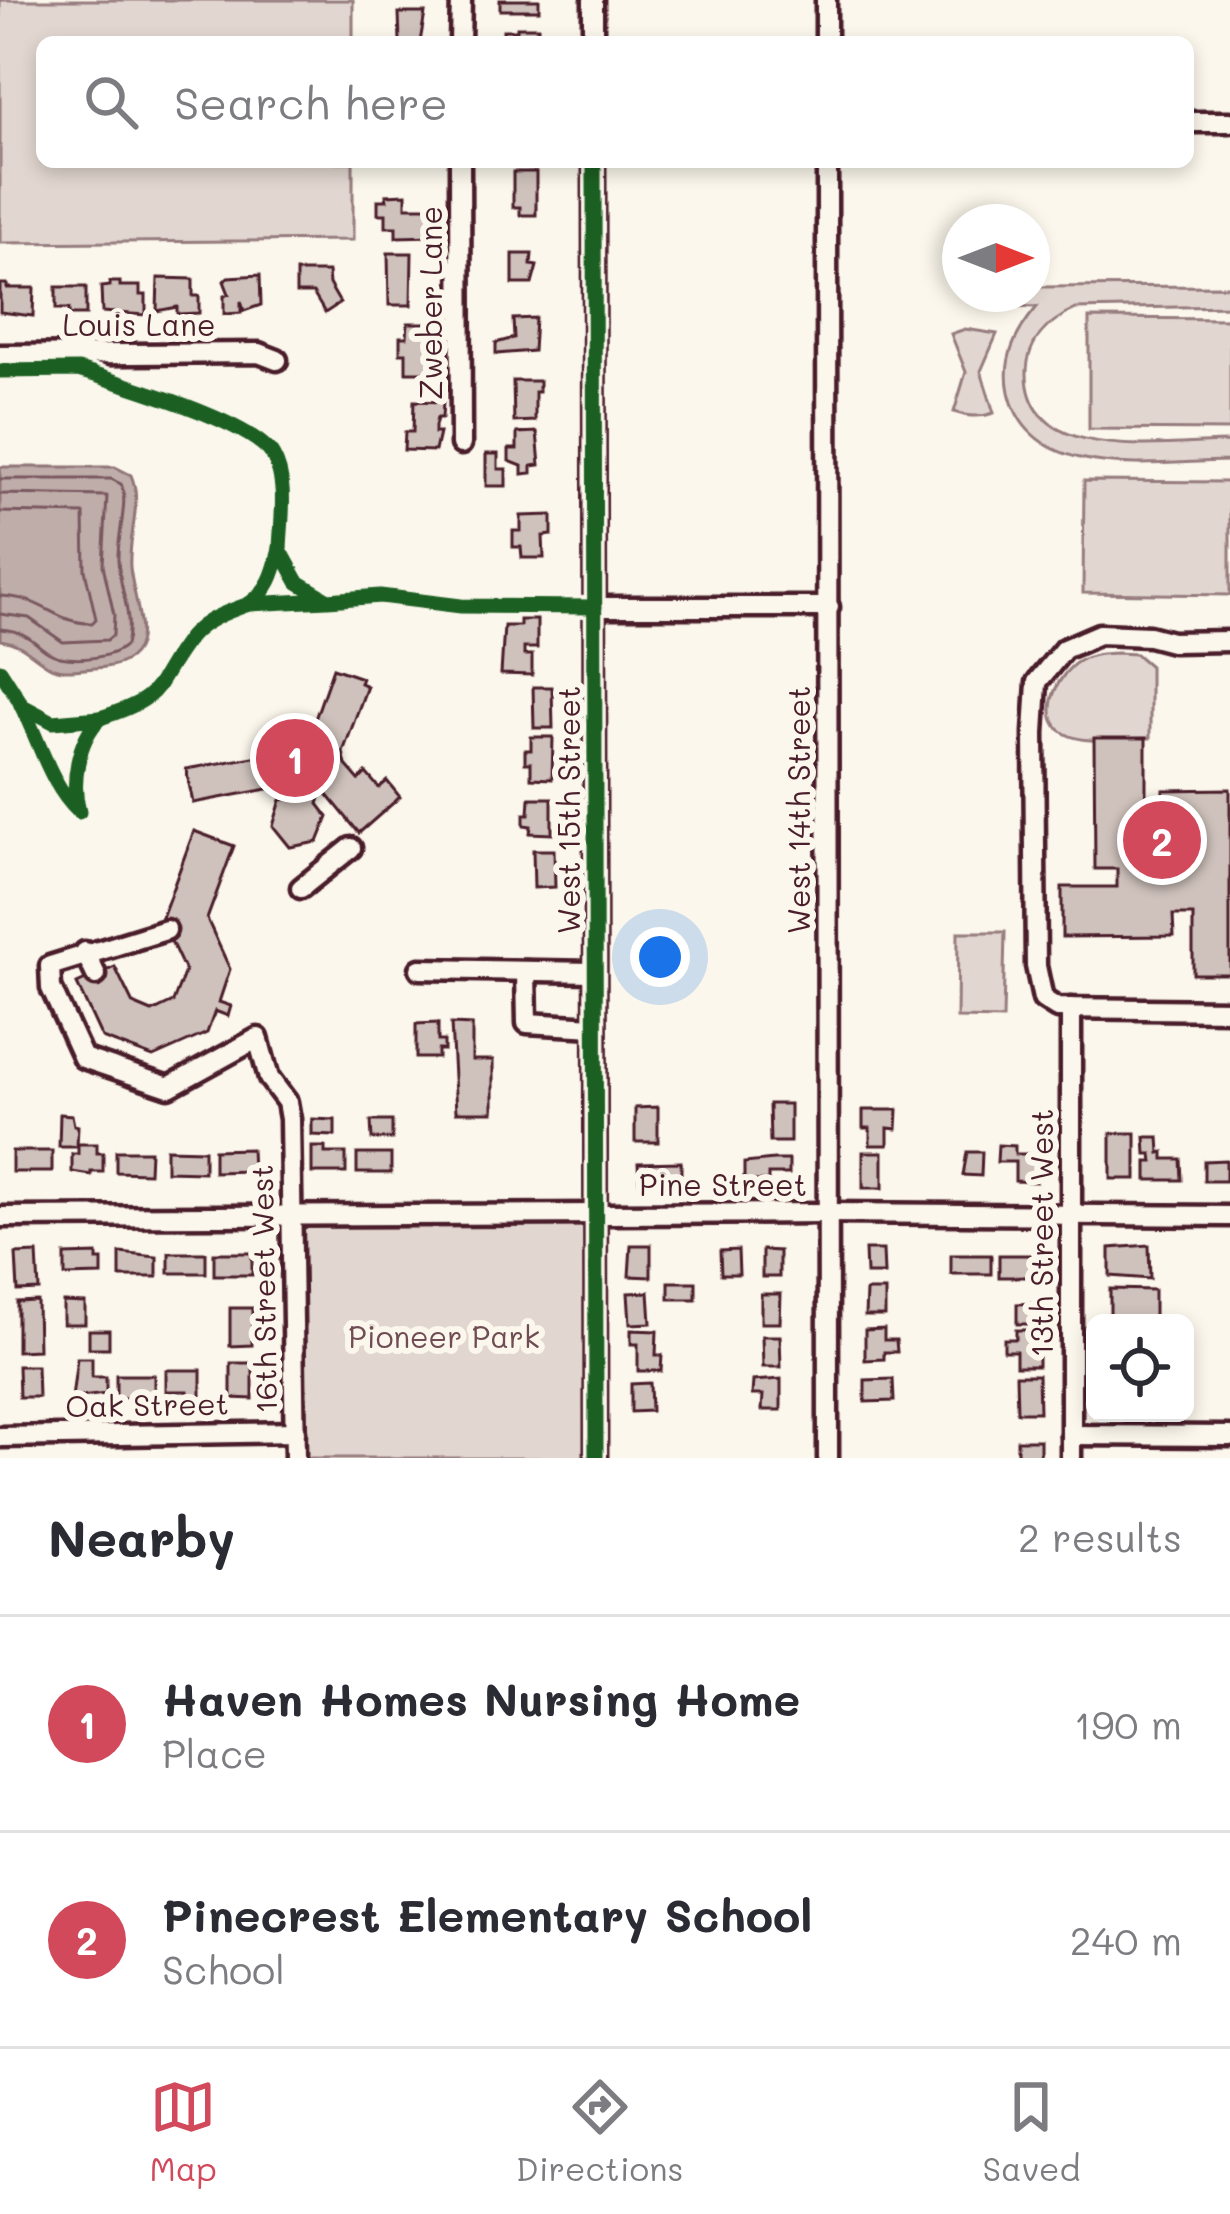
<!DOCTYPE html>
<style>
:root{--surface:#fff;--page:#f2f2f3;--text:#2b2b33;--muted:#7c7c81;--line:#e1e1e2;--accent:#d1495b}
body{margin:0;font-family:Mali,sans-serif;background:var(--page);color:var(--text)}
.controls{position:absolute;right:36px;bottom:36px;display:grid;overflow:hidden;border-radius:18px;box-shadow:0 6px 18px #0003}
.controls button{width:108px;height:108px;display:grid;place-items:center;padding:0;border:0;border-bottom:3px solid var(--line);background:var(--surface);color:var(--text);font:60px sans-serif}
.compass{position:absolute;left:942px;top:204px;width:108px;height:108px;border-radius:50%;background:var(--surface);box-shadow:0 6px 18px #0003;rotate:90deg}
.you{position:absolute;left:660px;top:957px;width:42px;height:42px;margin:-30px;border:9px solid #fff;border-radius:50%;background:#1a73e8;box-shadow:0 0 0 18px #1a73e833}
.badge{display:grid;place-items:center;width:78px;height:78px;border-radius:50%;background:var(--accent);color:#fff;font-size:39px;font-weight:700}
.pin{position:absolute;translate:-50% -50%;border:6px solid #fff;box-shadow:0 3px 12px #0006}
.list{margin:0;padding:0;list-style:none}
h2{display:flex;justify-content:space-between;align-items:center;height:156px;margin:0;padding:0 48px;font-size:51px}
h2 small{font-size:39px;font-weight:400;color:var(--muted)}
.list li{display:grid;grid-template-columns:78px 1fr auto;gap:36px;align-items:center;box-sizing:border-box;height:216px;padding:0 48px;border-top:3px solid var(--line)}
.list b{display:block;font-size:45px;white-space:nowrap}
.list p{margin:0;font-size:39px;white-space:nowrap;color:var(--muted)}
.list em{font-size:39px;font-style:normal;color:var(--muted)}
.icon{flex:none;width:66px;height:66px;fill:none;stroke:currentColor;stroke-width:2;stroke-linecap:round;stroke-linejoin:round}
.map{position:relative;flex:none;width:1230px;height:1458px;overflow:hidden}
.search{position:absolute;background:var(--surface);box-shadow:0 6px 18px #0003;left:36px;right:36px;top:36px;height:132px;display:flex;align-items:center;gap:30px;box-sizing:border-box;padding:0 42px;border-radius:18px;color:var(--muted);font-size:45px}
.sheet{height:588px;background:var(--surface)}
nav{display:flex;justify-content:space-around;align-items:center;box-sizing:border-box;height:168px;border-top:3px solid var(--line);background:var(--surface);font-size:33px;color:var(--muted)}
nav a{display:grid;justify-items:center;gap:6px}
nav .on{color:var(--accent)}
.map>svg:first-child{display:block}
.green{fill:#e2d7d0;stroke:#967b7e;stroke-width:3}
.water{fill:#bfadaa;stroke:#907477;stroke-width:3}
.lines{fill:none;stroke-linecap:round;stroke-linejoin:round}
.shore{stroke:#79585e;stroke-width:3}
.building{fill:#cfc2bc;stroke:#4a1f2b;stroke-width:3}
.minor-casing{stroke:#4a1f2b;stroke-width:27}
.minor{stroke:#fbf7ec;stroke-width:18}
.cycleway-casing{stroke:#fbf7ec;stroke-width:22}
.cycleway{stroke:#1b5e20;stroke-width:15}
.labels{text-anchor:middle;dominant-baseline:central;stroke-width:12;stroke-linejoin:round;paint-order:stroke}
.street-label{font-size:30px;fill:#4a1f2b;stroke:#fbf7ec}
.park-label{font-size:30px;fill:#704d54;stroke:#fbf7ec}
</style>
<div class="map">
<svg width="1230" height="1458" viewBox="0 0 1230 1458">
<rect width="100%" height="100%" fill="#fbf7ec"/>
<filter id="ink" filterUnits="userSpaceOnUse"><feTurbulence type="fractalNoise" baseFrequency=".00833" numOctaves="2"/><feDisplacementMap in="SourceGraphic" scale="24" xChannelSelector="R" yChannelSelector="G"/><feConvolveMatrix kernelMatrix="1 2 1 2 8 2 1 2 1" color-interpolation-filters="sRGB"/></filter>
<g filter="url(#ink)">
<g class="green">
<polygon points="0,0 353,0 353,42 42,42 42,162 353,162 353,240 0,243"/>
<path d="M1230 286V306L1076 309C1049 321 1028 339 1027 371 1025 467 1167 442 1230 442V461C1159 461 1030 486 1009 392 1002 359 1016 332 1037 307L1004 306V294H1032V287Z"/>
<polygon points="1089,318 1230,319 1230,430 1089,429"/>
<path d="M965 329 997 334 981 371 994 413C980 418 968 417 954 412L966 372 951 334Z"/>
<polygon points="1084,481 1230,482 1230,595 1083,593"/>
<path d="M1116 653 1136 654 1150 666V738C1126 738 1085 746 1064 733 1037 717 1057 674 1079 661 1091 654 1103 654 1116 653Z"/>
<polygon points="958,932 1005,932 1003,1019 957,1018"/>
<polygon points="291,1214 594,1214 596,1458 295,1458"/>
</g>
<path class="water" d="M0 467H115L131 475C143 503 128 535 130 567 134 610 166 665 95 668 82 669 60 673 49 666 30 655 23 643 0 640Z"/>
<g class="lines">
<g class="shore">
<path d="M0 479H111L121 484C129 500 117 538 118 559 119 590 134 614 126 645 113 658 79 661 60 657 37 652 35 631 0 629"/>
<polyline points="0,494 107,496 103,565 114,615 113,635 107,640 63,642 29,618 0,614"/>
<path d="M0 512 84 514 85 570 96 619 92 623C55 624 44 597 0 596"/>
</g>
</g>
<g class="building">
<rect x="500" y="0" width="39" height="10"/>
<polygon points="399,13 425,13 420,42 400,42"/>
<polygon points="517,27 538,27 538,42 542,42 503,42 503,30 517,30"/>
<polygon points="513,172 536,172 536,215 520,215 520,207 513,207"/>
<polygon points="406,194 406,207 435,207 435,236 396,237 396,227 386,227 386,214 378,214 378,200 387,200 386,195"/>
<polygon points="388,253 412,253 411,305 389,305"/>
<polygon points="513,254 532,254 531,265 537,266 532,284 513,284"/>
<polygon points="296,272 328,272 329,284 340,303 325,313 313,293 296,293"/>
<polygon points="260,275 261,305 244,311 241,301 241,313 224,314 224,296 229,294 224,281 228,277"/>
<polygon points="158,278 193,279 193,296 199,296 199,313 177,314 177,307 157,311"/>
<polygon points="110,282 120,282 120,286 140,286 140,295 146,295 146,315 102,312 101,287 110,286"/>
<polygon points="0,284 7,284 7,288 34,288 33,316 0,312"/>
<polygon points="56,287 86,287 86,315 69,315 69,309 56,309"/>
<polygon points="535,318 533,351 496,354 496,343 514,338 513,319"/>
<polygon points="408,323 427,323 431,372 406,372 406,353 400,353 400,337 407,337"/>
<polygon points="513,381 539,381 539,392 535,392 535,421 514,422"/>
<polygon points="414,401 443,402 442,418 437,418 435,426 435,433 439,433 435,451 404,450 405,432 413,432"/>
<polygon points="537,432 540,465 532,466 532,473 522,474 522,466 509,461 509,449 517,449 517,433"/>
<polygon points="486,454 498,454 498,469 506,469 506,486 486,486"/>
<polygon points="552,515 552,535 543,536 544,558 522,558 521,547 513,547 513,531 521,531 521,516"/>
<polygon points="520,620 537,620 537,648 524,648 524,655 532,655 532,675 501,674 504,626 520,626"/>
<polygon points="333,668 362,678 360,683 367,686 343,752 346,765 359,780 366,773 379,788 387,781 400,797 359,833 323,789 318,804 328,817 318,842 290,847 273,826 281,800 294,798 300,783 193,803 186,769 298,749 308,739"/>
<polygon points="533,687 552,687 553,728 534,728"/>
<polygon points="531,737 553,737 552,779 531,778 531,763 525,763 525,750 531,750"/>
<polygon points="1094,738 1146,738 1146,811 1163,811 1163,790 1230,789 1230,974 1193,974 1193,915 1173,915 1174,936 1062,937 1062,887 1117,887 1117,869 1095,869"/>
<polygon points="530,798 552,798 552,834 530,833 531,826 524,825 524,814 529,814"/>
<polygon points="194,831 234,846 207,919 230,969 219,1002 231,1006 228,1016 215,1011 207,1033 153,1057 102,1038 77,984 115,967 133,1004 152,1012 173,1002 185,971 161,920"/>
<polygon points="533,850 554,850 555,887 534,888"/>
<polygon points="438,1023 438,1041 444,1041 444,1050 438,1050 438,1058 416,1058 416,1024"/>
<polygon points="451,1024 472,1025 472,1060 493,1060 493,1112 456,1112"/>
<polygon points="769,1104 790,1104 790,1142 770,1142"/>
<polygon points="658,1107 658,1142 635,1142 635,1108"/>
<polygon points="863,1110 898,1110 897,1129 888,1128 888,1145 870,1145 870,1128 863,1128"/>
<polygon points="60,1114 72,1115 74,1125 78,1126 77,1147 59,1147"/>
<polygon points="312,1119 335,1120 335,1136 312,1135"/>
<polygon points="371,1121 392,1121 392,1139 372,1139"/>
<rect x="1111" y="1133" width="25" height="46"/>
<polygon points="1145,1137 1159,1137 1160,1153 1164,1152 1164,1159 1181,1159 1182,1180 1147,1180 1147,1162 1153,1162 1152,1154 1146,1154"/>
<polygon points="78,1144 97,1144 97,1153 103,1153 103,1172 91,1172 91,1175 72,1172 72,1154 78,1154"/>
<polygon points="998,1145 1015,1146 1015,1154 1037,1154 1036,1182 1015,1181 1015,1162 997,1162"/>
<polygon points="312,1147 325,1147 325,1153 346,1153 346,1173 312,1173"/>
<polygon points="166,1149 204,1150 204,1172 166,1171"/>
<polygon points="251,1149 252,1171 214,1172 214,1150"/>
<rect x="12" y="1151" width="40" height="21"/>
<polygon points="116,1151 150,1151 149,1173 116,1172"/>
<rect x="863" y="1152" width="20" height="36"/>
<polygon points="967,1152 982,1152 981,1176 963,1175"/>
<rect x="357" y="1154" width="34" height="19"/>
<polygon points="774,1160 789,1160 789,1174 768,1174 768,1181 744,1181 744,1163"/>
<polygon points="1226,1160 1226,1181 1204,1181 1204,1161"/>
<polygon points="681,1162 681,1181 639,1182 638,1163"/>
<polygon points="631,1245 651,1245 651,1277 629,1276"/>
<polygon points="1149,1245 1150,1279 1110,1276 1110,1248"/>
<polygon points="738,1250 739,1274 721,1274 720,1251"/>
<polygon points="762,1250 779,1251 779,1277 762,1277"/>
<polygon points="865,1250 883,1250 884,1274 866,1274"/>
<polygon points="37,1253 39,1290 18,1291 16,1254"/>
<polygon points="120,1253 157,1257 157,1277 120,1277"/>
<rect x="169" y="1253" width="37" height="20"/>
<rect x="214" y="1253" width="38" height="22"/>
<polygon points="97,1254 97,1260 102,1260 102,1275 65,1276 65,1255"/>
<rect x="951" y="1255" width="40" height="19"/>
<rect x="999" y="1255" width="40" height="22"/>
<rect x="669" y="1282" width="27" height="17"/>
<polygon points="1110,1289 1154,1290 1154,1322 1110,1319"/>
<polygon points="866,1291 885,1291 885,1316 865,1316"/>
<polygon points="649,1292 651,1323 630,1324 628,1293"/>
<polygon points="761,1294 781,1294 780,1323 761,1323"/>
<polygon points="37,1301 38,1350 17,1351 17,1302"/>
<polygon points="63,1302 85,1303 85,1324 63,1324"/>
<polygon points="1037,1303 1038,1324 1017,1324 1017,1304"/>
<polygon points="230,1308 252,1308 252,1345 230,1346"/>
<polygon points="884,1329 884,1340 896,1340 897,1352 884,1352 884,1359 865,1360 865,1330"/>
<rect x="89" y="1330" width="20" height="18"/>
<polygon points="631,1330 657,1331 656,1355 662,1355 661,1371 638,1371 638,1344 631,1344"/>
<polygon points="1016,1330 1038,1330 1038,1366 1016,1366 1016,1351 1004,1351 1004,1339 1016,1339"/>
<polygon points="762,1336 780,1336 781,1367 763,1367"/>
<polygon points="77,1358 92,1358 92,1377 106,1377 106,1394 72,1398"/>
<polygon points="231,1363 253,1363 253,1399 231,1398"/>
<polygon points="18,1366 37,1366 38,1397 19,1397"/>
<polygon points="166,1370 201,1370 201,1398 188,1398 188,1391 166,1391"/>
<rect x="116" y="1375" width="38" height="23"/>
<polygon points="1016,1375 1038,1375 1039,1412 1017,1412"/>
<polygon points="781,1379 781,1410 762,1410 763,1395 752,1395 753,1381"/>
<polygon points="893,1379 894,1401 865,1402 865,1380"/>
<polygon points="650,1383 651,1411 631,1412 631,1384"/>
<rect x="1017" y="1440" width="23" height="18"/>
</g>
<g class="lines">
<defs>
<g id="minor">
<polyline points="593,0 593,42"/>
<polyline points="826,0 826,42"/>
<polyline points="460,42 461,0"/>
<polyline points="1188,122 1230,122"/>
<polyline points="460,162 461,444"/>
<polyline points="594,162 596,1458"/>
<polyline points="827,162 828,1458"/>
<polyline points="0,355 259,353 277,360"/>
<polyline points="595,607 829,607"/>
<polyline points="1230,641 1172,642 1149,636 1099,634 1064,649 1037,682 1034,733 1036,966 1043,999 1057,1008 1230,1010"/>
<polyline points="301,888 351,848"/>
<polyline points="166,930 50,966 51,988 83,1058 169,1087 258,1038 269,1078 287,1102 290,1119 295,1458"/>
<polyline points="85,952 96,975"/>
<polyline points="420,969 594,972"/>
<polyline points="526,971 527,1023 594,1027"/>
<polyline points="0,1217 827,1213 1230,1216"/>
<polyline points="1071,1435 1230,1436"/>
<polyline points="0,1437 295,1432"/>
<polyline points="1071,1458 1071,1008"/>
</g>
</defs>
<use href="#minor" class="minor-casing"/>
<use href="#minor" class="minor"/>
<defs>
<g id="cycleway">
<polyline points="594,162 596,1458"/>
<path d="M0 371 78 370 95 375C134 388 254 423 273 456 288 482 281 520 280 549"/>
<path d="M327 600 249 604C270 590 274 572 280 549L298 582 328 600 380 596 461 606 595 607"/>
<path d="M0 670 19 700 21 705C39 740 50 785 79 812 71 783 77 741 100 718L53 722 21 705"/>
<path d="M100 718C170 696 151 686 190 637 204 620 229 611 249 604"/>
</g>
</defs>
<use href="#cycleway" class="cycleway-casing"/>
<use href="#cycleway" class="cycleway"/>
</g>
</g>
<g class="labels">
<g class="street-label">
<text transform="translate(430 303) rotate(-90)">Zweber Lane</text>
<text x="139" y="324">Louis Lane</text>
<text transform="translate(568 810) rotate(-90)">West 15th Street</text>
<text transform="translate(798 810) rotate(-90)">West 14th Street</text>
<text x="723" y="1184">Pine Street</text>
<text transform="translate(1041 1233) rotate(-90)">13th Street West</text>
<text transform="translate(263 1289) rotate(-91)">16th Street West</text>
<text transform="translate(147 1404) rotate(-1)">Oak Street</text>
</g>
<g class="park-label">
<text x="444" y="1336">Pioneer Park</text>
</g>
</g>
</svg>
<div class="controls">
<button><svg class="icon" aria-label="locate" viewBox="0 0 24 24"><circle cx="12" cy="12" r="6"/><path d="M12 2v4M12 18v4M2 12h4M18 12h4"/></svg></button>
</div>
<svg class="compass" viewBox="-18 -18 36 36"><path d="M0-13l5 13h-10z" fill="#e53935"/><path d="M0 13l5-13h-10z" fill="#7c7c81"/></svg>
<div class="you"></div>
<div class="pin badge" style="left:295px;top:758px">1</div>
<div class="pin badge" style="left:1162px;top:840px">2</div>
<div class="search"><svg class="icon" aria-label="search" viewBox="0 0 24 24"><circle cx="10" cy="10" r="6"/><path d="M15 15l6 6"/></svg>Search here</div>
</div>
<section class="sheet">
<h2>Nearby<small>2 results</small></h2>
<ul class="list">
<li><span class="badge">1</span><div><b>Haven Homes Nursing Home</b><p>Place</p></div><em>190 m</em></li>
<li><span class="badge">2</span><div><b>Pinecrest Elementary School</b><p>School</p></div><em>240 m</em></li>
</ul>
</section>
<nav>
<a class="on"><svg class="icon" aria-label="map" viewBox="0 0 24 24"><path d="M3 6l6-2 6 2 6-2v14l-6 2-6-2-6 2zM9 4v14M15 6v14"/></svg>Map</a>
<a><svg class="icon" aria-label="directions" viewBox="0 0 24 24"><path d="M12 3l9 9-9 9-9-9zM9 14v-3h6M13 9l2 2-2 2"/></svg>Directions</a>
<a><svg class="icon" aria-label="saved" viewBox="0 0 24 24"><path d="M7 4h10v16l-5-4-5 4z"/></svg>Saved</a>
</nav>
